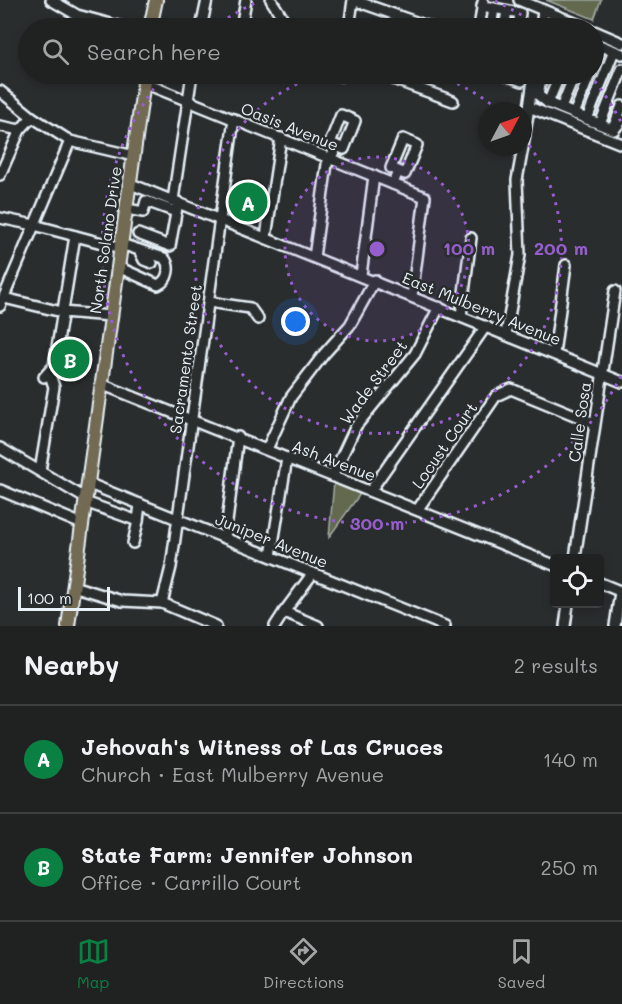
<!DOCTYPE html>
<meta charset="utf-8">
<style>
:root{--surface:#202222;--page:#282a2a;--text:#f1f3f6;--muted:#a2a4a5;--line:#3d3f40;--accent:#0b8043}
body{margin:0;font-family:Mali,sans-serif;background:var(--page);color:var(--text)}
.controls{position:absolute;right:18px;bottom:18px;display:grid;overflow:hidden;border-radius:6px;box-shadow:0 3px 9px #0003}
.controls button{width:54px;height:54px;display:grid;place-items:center;padding:0;border:0;border-bottom:2px solid var(--line);background:var(--surface);color:var(--text);font:30px sans-serif}
.compass{position:absolute;left:478px;top:102px;width:54px;height:54px;border-radius:50%;background:var(--surface);box-shadow:0 3px 9px #0003;rotate:49deg}
.scale{position:absolute;left:18px;bottom:15px;width:92px;box-sizing:border-box;padding-left:6px;border:3px solid #e8f1f8;border-top:0;font-size:16px;line-height:21px;white-space:nowrap;color:#e8f1f8;-webkit-text-stroke:4px #2a2d2e;paint-order:stroke}
.you{position:absolute;left:296px;top:322px;width:21px;height:21px;margin:-15px;border:4px solid #fff;border-radius:50%;background:#1a73e8;box-shadow:0 0 0 9px #1a73e833}
.badge{display:grid;place-items:center;width:39px;height:39px;border-radius:50%;background:var(--accent);color:#fff;font-size:20px;font-weight:700}
.pin{position:absolute;translate:-50% -50%;border:3px solid #fff;box-shadow:0 2px 6px #0006}
.list{margin:0;padding:0;list-style:none}
h2{display:flex;justify-content:space-between;align-items:center;height:78px;margin:0;padding:0 24px;font-size:26px}
h2 small{font-size:20px;font-weight:400;color:var(--muted)}
.list li{display:grid;grid-template-columns:39px 1fr auto;gap:18px;align-items:center;box-sizing:border-box;height:108px;padding:0 24px;border-top:2px solid var(--line)}
.list b{display:block;font-size:22px;white-space:nowrap}
.list p{margin:0;font-size:20px;white-space:nowrap;color:var(--muted)}
.list em{font-size:20px;font-style:normal;color:var(--muted)}
.icon{flex:none;width:33px;height:33px;fill:none;stroke:currentColor;stroke-width:2;stroke-linecap:round;stroke-linejoin:round}
.map{position:relative;flex:none;width:622px;height:626px;overflow:hidden}
.search{position:absolute;background:var(--surface);box-shadow:0 3px 9px #0003;left:18px;right:18px;top:18px;height:66px;display:flex;align-items:center;gap:15px;box-sizing:border-box;padding:0 21px;border-radius:33px;color:var(--muted);font-size:22px}
.sheet{height:294px;background:var(--surface)}
nav{display:flex;justify-content:space-around;align-items:center;box-sizing:border-box;height:84px;border-top:2px solid var(--line);background:var(--surface);font-size:16px;color:var(--muted)}
nav a{display:grid;justify-items:center;gap:3px}
nav .on{color:var(--accent)}
.map>svg:first-child{display:block}
.green{fill:#62694f;stroke:#a5ada4;stroke-width:1.5}
.lines{fill:none;stroke-linecap:round;stroke-linejoin:round}
.minor-casing{stroke:#e8f1f8;stroke-width:14}
.major-casing{stroke:#e8f1f8;stroke-width:16}
.minor{stroke:#2a2d2e;stroke-width:9}
.major{stroke:#736b52;stroke-width:12}
.ring{fill:none;stroke:#965dcd;stroke-width:3;stroke-dasharray:3 6}
.labels{text-anchor:middle;dominant-baseline:central;stroke-width:5;stroke-linejoin:round;paint-order:stroke}
.street-label{font-size:16px;fill:#e8f1f8;stroke:#2a2d2e}
.centre{fill:#965dcd;stroke:#2a2d2e;stroke-width:3}
.ring-label{font-size:18px;text-anchor:middle;font-weight:bold;fill:#965dcd;stroke:#2a2d2e;stroke-width:5;stroke-linejoin:round;paint-order:stroke}
</style>
<div class="map">
<svg width="622" height="626" viewBox="0 0 622 626">
<rect width="100%" height="100%" fill="#2a2d2e"/>
<filter id="ink" filterUnits="userSpaceOnUse"><feTurbulence type="fractalNoise" baseFrequency=".0167" numOctaves="2"/><feDisplacementMap in="SourceGraphic" scale="12" xChannelSelector="R" yChannelSelector="G"/><feConvolveMatrix kernelMatrix="1 2 1 2 8 2 1 2 1" color-interpolation-filters="sRGB"/></filter>
<g filter="url(#ink)">
<g class="green">
<polygon points="546,0 601,0 594,19"/>
<polygon points="334,482 360,494 329,537"/>
</g>
<g class="lines">
<defs>
<g id="minor">
<polyline points="51,0 77,15 126,28"/>
<polyline points="271,0 284,20 283,28"/>
<polyline points="353,0 433,28"/>
<polyline points="519,0 587,28"/>
<polyline points="482,6 520,13 518,28"/>
<polyline points="201,28 207,0"/>
<polyline points="241,28 246,0"/>
<polyline points="349,28 353,0"/>
<polyline points="479,28 483,2"/>
<polyline points="491,28 494,8"/>
<polyline points="504,28 507,11"/>
<polyline points="541,28 543,10"/>
<polyline points="554,28 571,22"/>
<polyline points="594,31 622,43"/>
<polyline points="594,43 622,54"/>
<polyline points="594,64 601,46"/>
<polyline points="379,74 453,101"/>
<polyline points="503,74 522,81"/>
<polyline points="542,74 538,95 548,103 614,130 622,120"/>
<polyline points="341,76 341,74"/>
<polyline points="144,83 425,197 412,296"/>
<polyline points="0,91 32,117 70,141 134,156"/>
<polyline points="548,103 560,74"/>
<polyline points="529,107 622,144"/>
<polyline points="561,108 575,74"/>
<polyline points="574,114 590,74"/>
<polyline points="587,119 614,51"/>
<polyline points="600,124 622,69"/>
<polyline points="0,126 20,130"/>
<polyline points="614,126 622,106"/>
<polyline points="523,147 534,74"/>
<polyline points="0,175 20,130 32,117"/>
<polyline points="131,184 622,382"/>
<polyline points="393,184 398,171 405,174 417,145 403,139 391,168 398,171"/>
<polyline points="173,200 192,74"/>
<polyline points="127,209 143,212 146,201 176,212"/>
<polyline points="0,218 34,225 121,248"/>
<polyline points="138,234 170,246 178,202"/>
<polyline points="266,237 281,138"/>
<polyline points="139,250 144,260 152,263"/>
<polyline points="314,257 327,164 337,146 344,149 355,121 341,115 330,143 337,146"/>
<path d="M118 267 158 285C169 280 171 266 164 258L121 244"/>
<polyline points="361,275 374,176"/>
<polyline points="4,298 62,312 111,316"/>
<polyline points="209,302 250,308 258,319"/>
<polyline points="0,306 70,141"/>
<polyline points="461,316 471,238"/>
<polyline points="506,334 520,255 517,180 523,147"/>
<polyline points="554,354 566,265"/>
<polyline points="44,377 54,366 75,236"/>
<polyline points="101,384 554,565"/>
<polyline points="0,448 85,498"/>
<polyline points="267,449 291,397 324,354 350,325 375,280"/>
<polyline points="40,471 54,387 49,372"/>
<polyline points="333,475 356,426 415,354 439,307"/>
<polyline points="87,483 445,626"/>
<polyline points="0,490 82,524"/>
<polyline points="371,490 486,326"/>
<polyline points="85,502 138,521 140,504"/>
<polyline points="418,509 496,396 511,389 594,423"/>
<polyline points="225,537 238,437"/>
<polyline points="133,543 138,521"/>
<polyline points="271,556 287,458"/>
<polyline points="575,558 615,291"/>
<polyline points="313,573 284,612 318,626"/>
<polyline points="600,583 622,592"/>
<polyline points="73,586 122,601 162,603 216,626"/>
<polyline points="162,603 171,567 234,119"/>
<polyline points="275,626 284,612"/>
<polyline points="565,626 568,604"/>
<polyline points="615,626 620,592"/>
</g>
<g id="major">
<polyline points="150,28 156,0"/>
<polyline points="68,626 145,74"/>
</g>
</defs>
<use href="#minor" class="minor-casing"/>
<use href="#major" class="major-casing"/>
<use href="#minor" class="minor"/>
<use href="#major" class="major"/>
</g>
</g>
<circle cx="377" cy="249" r="92" fill="#965dcd" fill-opacity=".12"/>
<g class="ring">
<circle cx="377" cy="249" r="92"/>
<path d="M432 74A184 184 0 0 1 498 110M524 138A184 184 0 1 1 322 74"/>
<path d="M621 376A275 275 0 1 1 165 74M213 28A275 275 0 0 1 259 1M495 1A275 275 0 0 1 541 28M589 74A275 275 0 0 1 621 122"/>
</g>
<g class="labels">
<g class="street-label">
<text transform="translate(290 126) rotate(22)">Oasis Avenue</text>
<text transform="translate(105 240) rotate(-82)">North Solano Drive</text>
<text transform="translate(482 308) rotate(22)">East Mulberry Avenue</text>
<text transform="translate(185 359) rotate(-82)">Sacramento Street</text>
<text transform="translate(373 382) rotate(-53)">Wade Street</text>
<text transform="translate(579 422) rotate(-82)">Calle Sosa</text>
<text transform="translate(444 445) rotate(-55)">Locust Court</text>
<text transform="translate(334 460) rotate(21)">Ash Avenue</text>
<text transform="translate(272 540) rotate(22)">Juniper Avenue</text>
</g>
</g>
<circle cx="377" cy="249" r="9" class="centre"/>
<g class="ring-label">
<text x="469" y="255">100 m</text>
<text x="561" y="255">200 m</text>
<text x="377" y="530">300 m</text>
</g>
</svg>
<div class="controls">
<button><svg class="icon" aria-label="locate" viewBox="0 0 24 24"><circle cx="12" cy="12" r="6"/><path d="M12 2v4M12 18v4M2 12h4M18 12h4"/></svg></button>
</div>
<svg class="compass" viewBox="-18 -18 36 36"><path d="M0-13l5 13h-10z" fill="#e53935"/><path d="M0 13l5-13h-10z" fill="#a2a4a5"/></svg>
<div class="scale">100 m</div>
<div class="you"></div>
<div class="pin badge" style="left:248px;top:202px">A</div>
<div class="pin badge" style="left:70px;top:359px">B</div>
<div class="search"><svg class="icon" aria-label="search" viewBox="0 0 24 24"><circle cx="10" cy="10" r="6"/><path d="M15 15l6 6"/></svg>Search here</div>
</div>
<section class="sheet">
<h2>Nearby<small>2 results</small></h2>
<ul class="list">
<li><span class="badge">A</span><div><b>Jehovah's Witness of Las Cruces</b><p>Church · East Mulberry Avenue</p></div><em>140 m</em></li>
<li><span class="badge">B</span><div><b>State Farm: Jennifer Johnson</b><p>Office · Carrillo Court</p></div><em>250 m</em></li>
</ul>
</section>
<nav>
<a class="on"><svg class="icon" aria-label="map" viewBox="0 0 24 24"><path d="M3 6l6-2 6 2 6-2v14l-6 2-6-2-6 2zM9 4v14M15 6v14"/></svg>Map</a>
<a><svg class="icon" aria-label="directions" viewBox="0 0 24 24"><path d="M12 3l9 9-9 9-9-9zM9 14v-3h6M13 9l2 2-2 2"/></svg>Directions</a>
<a><svg class="icon" aria-label="saved" viewBox="0 0 24 24"><path d="M7 4h10v16l-5-4-5 4z"/></svg>Saved</a>
</nav>
